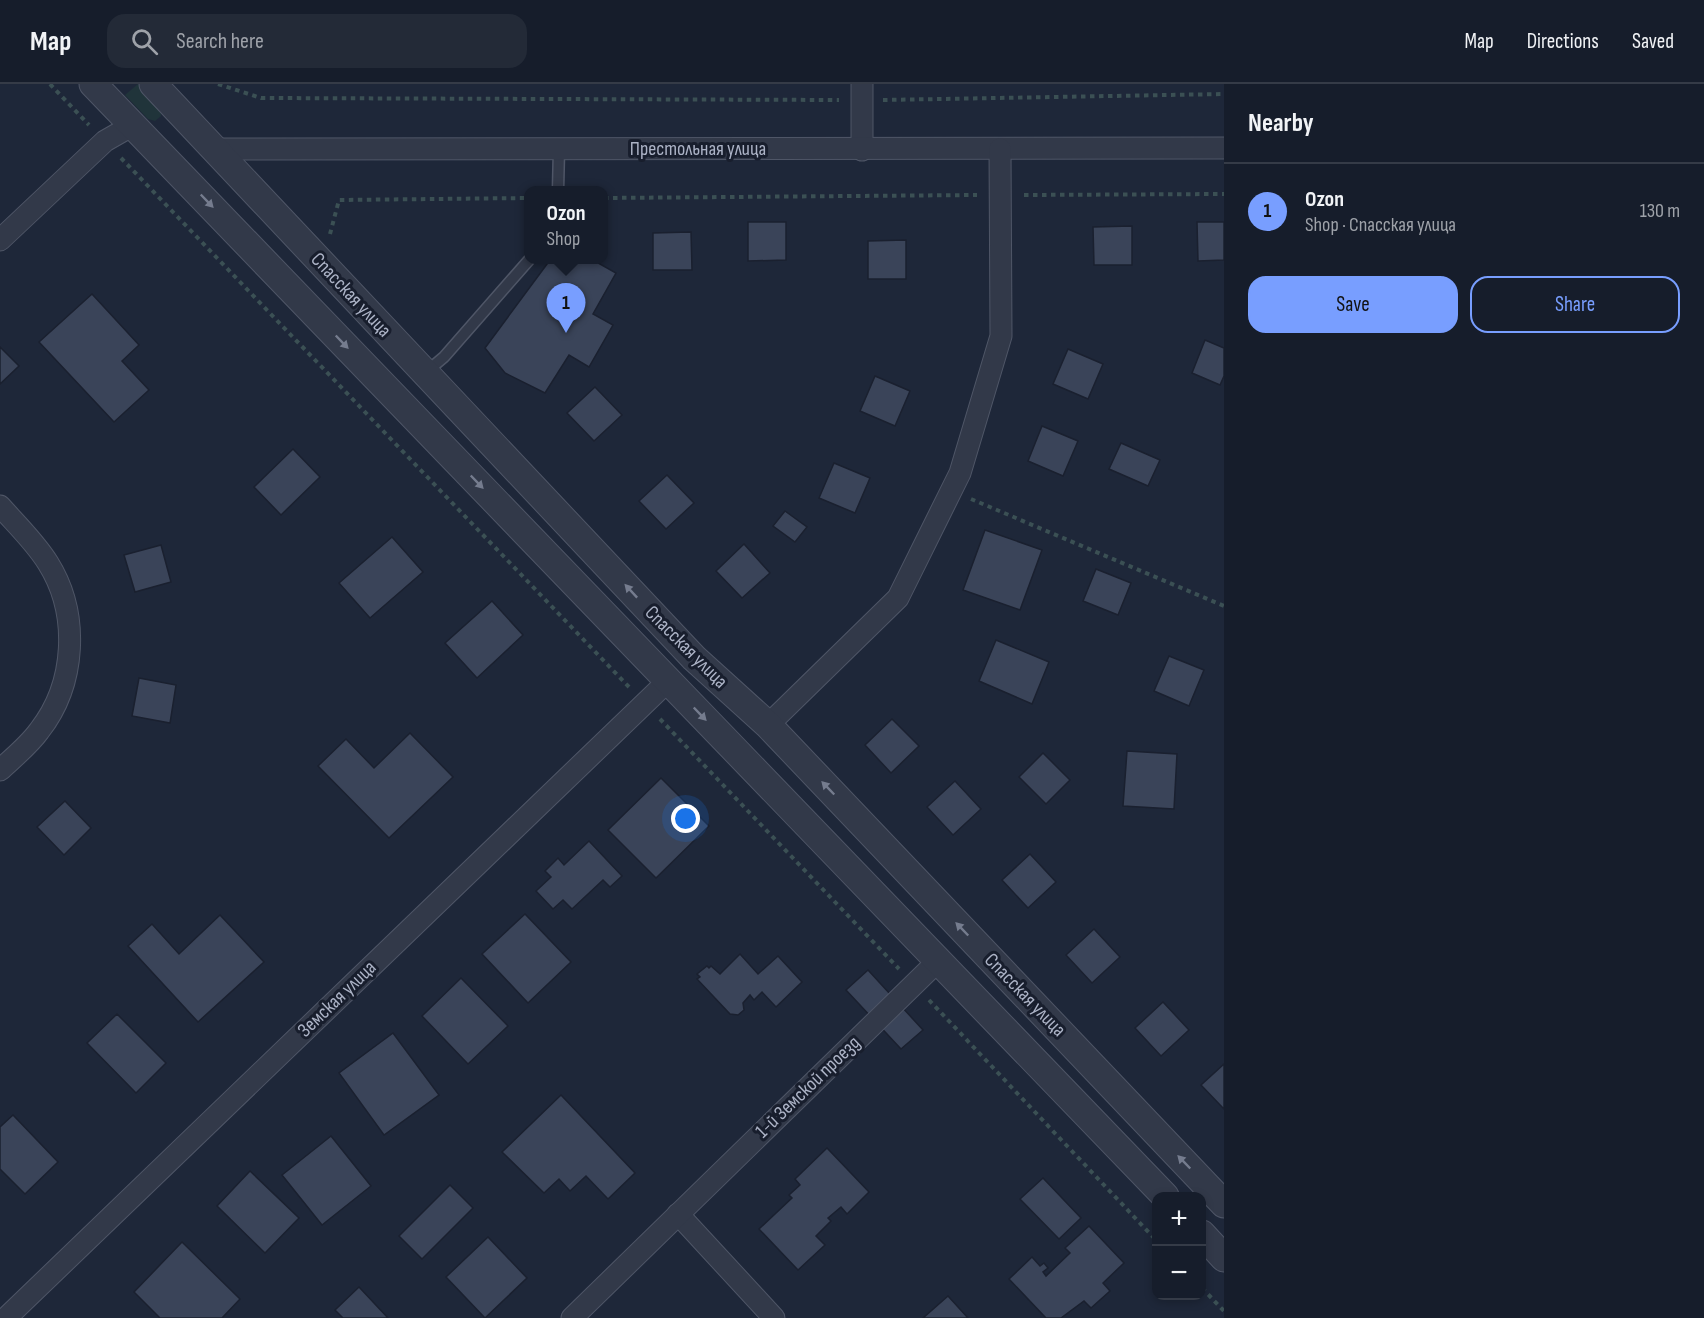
<!DOCTYPE html>
<meta charset="utf-8">
<style>
:root{--surface:#161d2b;--page:#232a37;--text:#f1f3f6;--muted:#9ea2a9;--line:#353b47;--accent:#789eff}
body{margin:0;font-family:"Sofia Sans Condensed",sans-serif;background:var(--page);color:var(--text)}
.controls{position:absolute;right:18px;bottom:18px;display:grid;overflow:hidden;border-radius:12px;box-shadow:0 3px 9px #0003}
.controls button{width:54px;height:54px;display:grid;place-items:center;padding:0;border:0;border-bottom:2px solid var(--line);background:var(--surface);color:var(--text);font:30px sans-serif}
.you{position:absolute;left:686px;top:735px;width:21px;height:21px;margin:-15px;border:4px solid #fff;border-radius:50%;background:#1a73e8;box-shadow:0 0 0 9px #1a73e833}
.badge{display:grid;place-items:center;width:39px;height:39px;border-radius:50%;background:var(--accent);color:#111;font-size:20px;font-weight:700}
.pin{position:absolute;translate:-50% -50px;filter:drop-shadow(0 2px 3px #0008)}
.pin::after{content:'';position:absolute;top:32px;width:21px;height:18px;background:inherit;clip-path:polygon(0 0,100% 0,50% 100%)}
.popup{position:absolute;left:524px;top:102px;width:84px;height:78px;box-sizing:border-box;display:grid;place-content:center;border-radius:12px;background:var(--surface);filter:drop-shadow(0 2px 4px #0005);font-size:20px;white-space:nowrap;color:var(--muted)}
.popup b{font-size:22px;color:var(--text)}
.popup::after{content:'';position:absolute;left:50%;top:100%;margin-left:-12px;border:12px solid transparent;border-top-color:var(--surface)}
.list{margin:0;padding:0;list-style:none}
h2{display:flex;justify-content:space-between;align-items:center;height:78px;margin:0;padding:0 24px;font-size:26px}
h2 small{font-size:20px;font-weight:400;color:var(--muted)}
.list li{display:grid;grid-template-columns:39px 1fr auto;gap:18px;align-items:center;box-sizing:border-box;height:96px;padding:0 24px;border-top:2px solid var(--line)}
.list b{display:block;font-size:22px;white-space:nowrap}
.list p{margin:0;font-size:20px;white-space:nowrap;color:var(--muted)}
.list em{font-size:20px;font-style:normal;color:var(--muted)}
.actions{display:flex;gap:12px;padding:18px 24px}
.actions a{flex:1;padding:14px 0;border:2px solid var(--accent);border-radius:18px;text-align:center;font-size:21px;color:var(--accent)}
.actions .main{background:var(--accent);color:#111}
.icon{flex:none;width:33px;height:33px;fill:none;stroke:currentColor;stroke-width:2;stroke-linecap:round;stroke-linejoin:round}
.map{position:relative;flex:none;width:1224px;height:1234px;overflow:hidden}
header{display:flex;align-items:center;gap:36px;box-sizing:border-box;height:84px;padding:0 30px;background:var(--surface);border-bottom:2px solid var(--line)}
header strong{font-size:28px}
nav{display:flex;gap:33px;margin-inline-start:auto;font-size:21px}
.search{width:420px;height:54px;background:var(--page);display:flex;align-items:center;gap:15px;box-sizing:border-box;padding:0 21px;border-radius:18px;color:var(--muted);font-size:22px}
main{display:flex}
aside{flex:1;background:var(--surface)}
.map>svg:first-child{display:block}
.grass{fill:#20343a}
.building{fill:#3a4459;stroke:#1a202f;stroke-width:1.5}
.lines{fill:none;stroke-linecap:round;stroke-linejoin:round}
.service-casing{stroke:#4f5667;stroke-width:13}
.minor-casing{stroke:#4f5667;stroke-width:23}
.tertiary-casing{stroke:#4f5667;stroke-width:29}
.path{stroke:#3b5054;stroke-width:4;stroke-dasharray:4.5 4.5;stroke-linecap:butt}
.service{stroke:#323949;stroke-width:10}
.minor{stroke:#323949;stroke-width:21}
.tertiary{stroke:#323949;stroke-width:27}
.oneway{fill:#757c8e}
.labels{text-anchor:middle;dominant-baseline:central;stroke-width:6;stroke-linejoin:round;paint-order:stroke}
.street-label{font-size:20px;fill:#acb3c6;stroke:#181e2d}
</style>
<header>
<strong>Map</strong>
<div class="search"><svg class="icon" aria-label="search" viewBox="0 0 24 24"><circle cx="10" cy="10" r="6"/><path d="M15 15l6 6"/></svg>Search here</div>
<nav><a>Map</a><a>Directions</a><a>Saved</a></nav>
</header>
<main>
<div class="map">
<svg width="1224" height="1234" viewBox="0 0 1224 1234">
<rect width="100%" height="100%" fill="#1e2739"/>
<polygon class="grass" points="138,0 160,24 161,32 155,37 148,35 125,11"/>
<g class="building">
<polygon points="748,138 786,138 786,176 748,177"/>
<polygon points="1197,138 1224,138 1224,176 1198,177"/>
<polygon points="1132,142 1132,181 1094,181 1093,143"/>
<polygon points="691,148 692,186 653,186 653,149"/>
<polygon points="906,156 906,195 868,195 868,157"/>
<polygon points="550,176 593,176 616,189 593,230 613,241 589,283 569,271 545,309 505,289 485,264"/>
<polygon points="92,210 139,261 122,277 149,306 114,338 39,258"/>
<polygon points="1205,256 1224,264 1224,292 1220,301 1192,289"/>
<polygon points="0,263 19,282 0,300"/>
<polygon points="1068,265 1103,280 1088,315 1053,300"/>
<polygon points="875,292 910,307 895,342 860,327"/>
<polygon points="595,303 622,331 594,357 567,329"/>
<polygon points="1042,342 1078,357 1063,392 1028,377"/>
<polygon points="1121,359 1160,376 1148,402 1109,385"/>
<polygon points="293,365 320,393 281,431 254,403"/>
<polygon points="834,379 870,394 855,429 819,414"/>
<polygon points="667,391 694,419 666,445 639,417"/>
<polygon points="785,427 807,443 795,458 773,442"/>
<polygon points="985,446 1042,466 1020,526 963,506"/>
<polygon points="392,453 423,488 370,534 339,499"/>
<polygon points="744,460 770,489 742,514 716,487"/>
<polygon points="161,461 171,498 135,508 124,471"/>
<polygon points="1096,485 1131,499 1118,531 1083,517"/>
<polygon points="492,517 523,551 477,594 445,559"/>
<polygon points="996,556 1049,578 1032,620 979,597"/>
<polygon points="1169,572 1204,586 1189,622 1154,607"/>
<polygon points="139,594 176,601 170,639 132,632"/>
<polygon points="892,635 919,662 891,689 865,661"/>
<polygon points="410,649 453,693 389,754 318,682 346,655 374,684"/>
<polygon points="1127,667 1177,670 1174,725 1123,722"/>
<polygon points="1043,669 1070,696 1046,720 1019,693"/>
<polygon points="661,694 709,742 656,794 608,746"/>
<polygon points="955,697 981,725 953,751 927,723"/>
<polygon points="65,717 91,744 64,771 37,743"/>
<polygon points="589,757 622,792 610,803 603,796 572,825 563,816 553,825 536,807 551,793 545,787 558,774 564,781"/>
<polygon points="1030,770 1056,798 1028,824 1002,796"/>
<polygon points="525,830 571,878 528,919 482,870"/>
<polygon points="220,831 264,878 198,938 128,862 152,840 179,870"/>
<polygon points="1094,845 1120,873 1092,899 1066,871"/>
<polygon points="740,870 758,890 778,872 802,898 776,923 762,908 754,916 750,911 743,919 744,926 738,931 730,930 697,895 700,893 697,890 707,882 709,884 711,882 720,890"/>
<polygon points="868,886 923,946 901,965 846,906"/>
<polygon points="461,894 508,942 468,980 422,932"/>
<polygon points="1163,918 1189,946 1161,972 1135,944"/>
<polygon points="117,930 166,979 136,1009 87,959"/>
<polygon points="393,949 439,1011 384,1051 339,989"/>
<polygon points="1224,980 1224,1025 1201,1001"/>
<polygon points="561,1011 635,1089 608,1115 586,1092 570,1107 559,1095 544,1109 502,1068"/>
<polygon points="13,1031 58,1078 25,1110 0,1085 0,1043"/>
<polygon points="331,1052 371,1102 322,1141 282,1091"/>
<polygon points="827,1064 869,1108 847,1130 841,1123 828,1134 831,1137 816,1152 825,1161 798,1186 759,1145 792,1114 789,1111 800,1101 795,1095"/>
<polygon points="250,1087 299,1134 265,1169 217,1122"/>
<polygon points="1043,1094 1081,1134 1059,1155 1020,1115"/>
<polygon points="450,1101 473,1124 422,1175 399,1152"/>
<polygon points="1089,1142 1124,1179 1103,1199 1110,1207 1091,1224 1084,1217 1061,1234 1046,1234 1009,1195 1032,1173 1040,1182 1044,1179 1048,1184 1043,1188 1046,1192 1070,1169 1065,1164"/>
<polygon points="488,1153 527,1194 485,1234 446,1193"/>
<polygon points="182,1158 240,1215 222,1234 160,1234 134,1208"/>
<polygon points="359,1203 388,1234 343,1234 335,1226"/>
<polygon points="948,1212 968,1234 923,1234"/>
</g>
<g class="lines">
<defs>
<g id="service">
<polyline points="558,106 559,65"/>
<polyline points="425,289 444,273 529,176"/>
</g>
<g id="minor">
<polyline points="862,0 862,66"/>
<polyline points="213,65 1224,64"/>
<polyline points="0,156 105,57 133,41"/>
<path d="M0 422C16 440 35 458 48 479 80 530 76 600 39 647 29 661 13 674 0 686"/>
<polyline points="768,641 898,514 960,389 1001,252 1000,65"/>
<polyline points="678,1130 774,1234"/>
<polyline points="6,1234 668,597"/>
<polyline points="572,1234 939,876"/>
</g>
<g id="tertiary">
<polyline points="93,0 1165,1112"/>
<polyline points="153,0 694,574 768,641 1224,1120"/>
<polyline points="1202,1150 1224,1174"/>
</g>
</defs>
<use href="#service" class="service-casing"/>
<use href="#minor" class="minor-casing"/>
<use href="#tertiary" class="tertiary-casing"/>
<g class="path">
<polyline points="50,0 89,41"/>
<polyline points="218,0 261,14 839,16"/>
<polyline points="883,16 1224,10"/>
<polyline points="121,74 629,603"/>
<polyline points="1024,111 1224,110"/>
<polyline points="604,114 977,111"/>
<polyline points="330,150 339,116 528,114"/>
<polyline points="971,415 1224,522"/>
<polyline points="660,635 899,885"/>
<polyline points="929,916 1156,1156"/>
<polyline points="1202,1204 1224,1227"/>
</g>
<use href="#service" class="service"/>
<use href="#minor" class="minor"/>
<use href="#tertiary" class="tertiary"/>
</g>
<defs><path id="oneway-solid" d="M-6-.8H1V-3.2L6.5 0L1 3.2V.8H-6Z" transform="scale(1.5)"/></defs>
<g class="oneway">
<use href="#oneway-solid" transform="translate(207 117) rotate(46)"/>
<use href="#oneway-solid" transform="translate(342 258) rotate(46)"/>
<use href="#oneway-solid" transform="translate(477 398) rotate(46)"/>
<use href="#oneway-solid" transform="translate(631 507) rotate(-133)"/>
<use href="#oneway-solid" transform="translate(700 630) rotate(46)"/>
<use href="#oneway-solid" transform="translate(828 704) rotate(-134)"/>
<use href="#oneway-solid" transform="translate(962 845) rotate(-134)"/>
<use href="#oneway-solid" transform="translate(1184 1078) rotate(-134)"/>
</g>
<g class="labels">
<g class="street-label">
<text x="698" y="65">Престольная улица</text>
<text transform="translate(351 211) rotate(47)">Спасская улица</text>
<text transform="translate(686 563) rotate(45)">Спасская улица</text>
<text transform="translate(1025 911) rotate(46)">Спасская улица</text>
<text transform="translate(337 915) rotate(-44)">Земская улица</text>
<text transform="translate(808 1003) rotate(-44)">1-й Земской проезд</text>
</g>
</g>
</svg>
<div class="controls">
<button>+</button>
<button>−</button>
</div>
<div class="you"></div>
<div class="pin badge" style="left:566px;top:249px">1</div>
<div class="popup"><b>Ozon</b>Shop</div>
</div>
<aside>
<h2>Nearby<small></small></h2>
<ul class="list">
<li><span class="badge">1</span><div><b>Ozon</b><p>Shop · Спасская улица</p></div><em>130 m</em></li>
</ul>
<div class="actions"><a class="main">Save</a><a>Share</a></div>
</aside>
</main>
